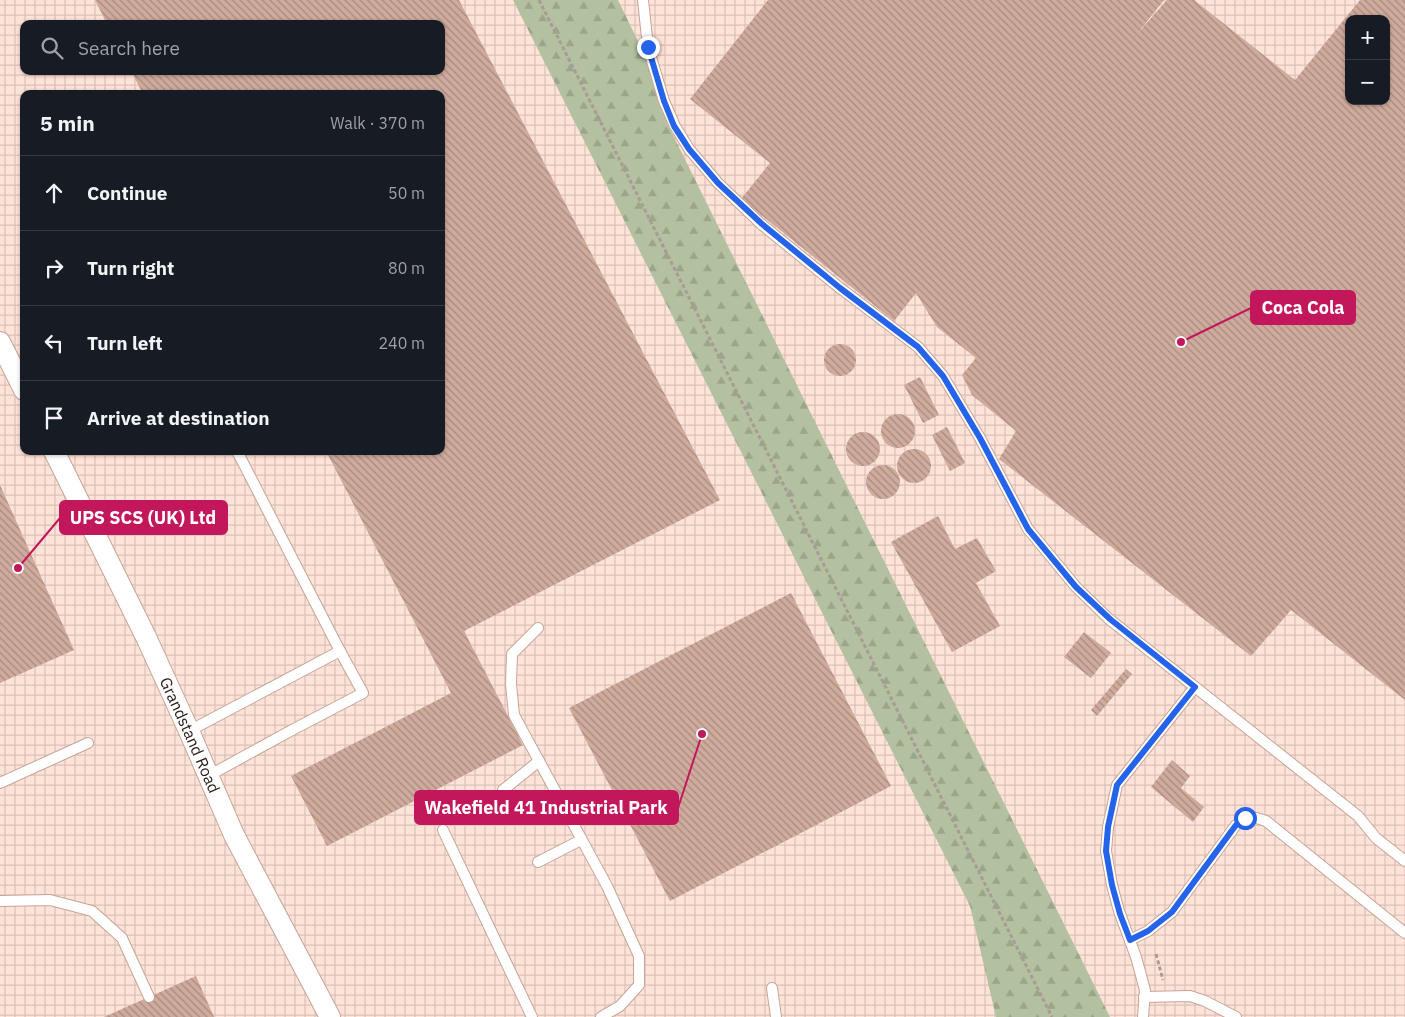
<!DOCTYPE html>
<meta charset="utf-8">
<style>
:root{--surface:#171b24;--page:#242831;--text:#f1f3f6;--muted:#9ea1a6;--line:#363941}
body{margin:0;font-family:"IBM Plex Sans",sans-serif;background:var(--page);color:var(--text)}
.controls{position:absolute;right:15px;top:15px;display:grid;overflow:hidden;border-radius:10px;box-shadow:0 1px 4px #0004}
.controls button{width:45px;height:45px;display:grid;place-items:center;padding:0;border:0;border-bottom:1px solid var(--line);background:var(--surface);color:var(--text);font:25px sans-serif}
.stop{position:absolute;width:15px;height:15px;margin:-11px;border:4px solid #2563eb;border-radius:50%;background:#fff}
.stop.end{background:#2563eb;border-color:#fff;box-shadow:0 1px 5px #0008}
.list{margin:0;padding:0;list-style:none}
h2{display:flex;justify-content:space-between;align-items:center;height:65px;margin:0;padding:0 20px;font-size:21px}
h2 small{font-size:16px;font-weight:400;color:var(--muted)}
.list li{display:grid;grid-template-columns:32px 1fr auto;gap:15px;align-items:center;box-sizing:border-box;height:75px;padding:0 20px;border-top:1px solid var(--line)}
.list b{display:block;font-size:19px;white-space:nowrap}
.list em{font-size:16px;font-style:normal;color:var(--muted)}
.icon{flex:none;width:28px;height:28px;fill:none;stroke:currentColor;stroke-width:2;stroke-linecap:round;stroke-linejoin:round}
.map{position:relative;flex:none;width:1405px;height:1017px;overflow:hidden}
.search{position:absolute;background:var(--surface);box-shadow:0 1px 4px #0004;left:20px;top:20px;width:425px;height:55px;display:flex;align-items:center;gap:12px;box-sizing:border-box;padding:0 18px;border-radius:10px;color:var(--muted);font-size:19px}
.panel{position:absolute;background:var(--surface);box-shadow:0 1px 4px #0004;left:20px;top:90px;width:425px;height:365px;border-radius:10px}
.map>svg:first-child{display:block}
.industrial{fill:url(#industrial-grid);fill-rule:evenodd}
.forest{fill:url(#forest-firs)}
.building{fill:url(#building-back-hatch);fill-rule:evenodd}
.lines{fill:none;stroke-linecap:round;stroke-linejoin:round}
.lane-casing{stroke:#c7a496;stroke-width:12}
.street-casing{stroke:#c7a496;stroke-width:22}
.path{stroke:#a99b95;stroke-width:3;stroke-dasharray:4 2.5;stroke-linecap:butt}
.lane{stroke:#fff;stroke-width:10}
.street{stroke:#fff;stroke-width:20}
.route{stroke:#2563eb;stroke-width:6}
.labels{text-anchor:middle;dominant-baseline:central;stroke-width:4.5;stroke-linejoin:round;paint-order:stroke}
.street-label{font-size:16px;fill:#291c17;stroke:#fff}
.leader{fill:none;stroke:#c2185b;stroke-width:2}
.callout-dot{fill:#c2185b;stroke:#fff;stroke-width:2}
.callout{fill:#c2185b;stroke:#c2185b;stroke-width:2}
.callout-label{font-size:18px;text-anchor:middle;font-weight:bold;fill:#fff}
</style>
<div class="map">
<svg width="1405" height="1017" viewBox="0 0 1405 1017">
<defs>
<pattern id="industrial-grid" width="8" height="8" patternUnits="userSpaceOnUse" patternTransform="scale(1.25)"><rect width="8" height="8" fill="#ffe3d8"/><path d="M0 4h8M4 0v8" fill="none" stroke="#dbc2b9"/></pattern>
<pattern id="forest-firs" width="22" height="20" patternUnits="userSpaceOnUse" patternTransform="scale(1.25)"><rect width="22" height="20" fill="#b3c1a1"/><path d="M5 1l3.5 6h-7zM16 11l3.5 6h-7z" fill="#9aa58a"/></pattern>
<pattern id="building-back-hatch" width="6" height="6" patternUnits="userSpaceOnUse" patternTransform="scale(1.25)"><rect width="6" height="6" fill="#cfab9d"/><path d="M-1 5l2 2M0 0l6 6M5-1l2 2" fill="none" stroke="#a88a7f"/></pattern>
</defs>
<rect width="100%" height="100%" fill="#fdeee8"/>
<path class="industrial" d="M0 0H1405V1017H0ZM1349 19H1386V101H1349ZM24 24H441V71H24ZM24 94H441V451H24Z"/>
<polygon class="forest" points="513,0 618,0 649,64 667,123 1110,1017 996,1017 970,906"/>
<g class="building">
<polygon points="95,0 459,0 720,500 464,631 523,745 327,846 291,776 451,693 326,451 441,451 441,94 143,94 131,71 441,71 441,24 107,24"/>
<path d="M768 0H1164L1137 34 1167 0H1194L1295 80 1360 0H1405V700L1291 610 1251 656 999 459 1016 431 972 395 962 375 976 358 937 327 916 293 894 321 741 199 770 163 690 99ZM1349 19H1386V101H1349Z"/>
<circle cx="840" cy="360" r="16"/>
<polygon points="920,377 939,415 923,423 904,385"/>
<circle cx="898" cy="431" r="17"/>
<polygon points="947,427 965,463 950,471 932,435"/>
<circle cx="863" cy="449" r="17"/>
<circle cx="914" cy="466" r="17"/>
<circle cx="883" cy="482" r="17"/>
<polygon points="0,485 74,650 0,683"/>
<polygon points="938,516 955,549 977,538 996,571 976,583 1000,626 952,652 891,542"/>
<polygon points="791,593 891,786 670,901 569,708"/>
<polygon points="1084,632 1111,653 1091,678 1064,657"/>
<polygon points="1126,669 1132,674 1097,716 1091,710"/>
<polygon points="1172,760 1190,776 1181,788 1204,807 1193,822 1151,787"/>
<polygon points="196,976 214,1017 104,1017"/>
</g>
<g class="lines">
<defs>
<g id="lane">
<polyline points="643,0 648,47 664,101 675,126 689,149 718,183 761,224 840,288 918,347 943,376 980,438 1028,529 1076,587 1109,619 1195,687"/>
<polyline points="538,628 512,654 511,684 514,715 607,886 639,956 639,985 620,1006 601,1017"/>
<polyline points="189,731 340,651 237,451"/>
<polyline points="208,776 294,729 363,693 340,651"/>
<polyline points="0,783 88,743"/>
<polyline points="503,790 539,761"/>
<polyline points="443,830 532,1017"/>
<polyline points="538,862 581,840"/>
<polyline points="0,901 50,900 92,911 122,938 149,997"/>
<path d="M1130 940 1148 931 1172 912 1236 825C1248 815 1251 816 1266 821L1405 933"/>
<polyline points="772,988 776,1017"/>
<polyline points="1144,997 1190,996 1205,1001 1236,1017"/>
<polyline points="1143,1017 1145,990 1136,957 1119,911 1112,885 1106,851 1108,827 1117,785 1195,687 1358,816 1376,838 1405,861"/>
</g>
<g id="street">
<polyline points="0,342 24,390"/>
<path id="s1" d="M54 451 146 637 189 731 234 835 330 1017"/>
</g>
</defs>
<use href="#lane" class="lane-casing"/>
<use href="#street" class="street-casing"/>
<g class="path">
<polyline points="539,0 1052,1017"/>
<polyline points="1156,954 1163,980"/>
</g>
<use href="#lane" class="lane"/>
<use href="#street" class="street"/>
</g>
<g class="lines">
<polyline class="route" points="648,47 664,101 674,126 689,149 718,183 762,224 840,288 918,347 943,376 980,438 1028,529 1076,587 1110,619 1195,687 1117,785 1108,827 1106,851 1112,885 1120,914 1130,940 1148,931 1172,912 1236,825 1245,818"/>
</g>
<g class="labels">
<g class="street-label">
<text stroke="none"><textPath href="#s1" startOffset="315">Grandstand Road</textPath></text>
</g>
</g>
<path class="leader" d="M1181 342L1251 308M18 568L60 518M702 734L678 808"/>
<g class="callout-dot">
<circle cx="1181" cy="342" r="5"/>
<circle cx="18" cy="568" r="5"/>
<circle cx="702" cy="734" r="5"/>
</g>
<g class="callout">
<rect x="1251" y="291" width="104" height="33" rx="5"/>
<rect x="60" y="501" width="167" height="33" rx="5"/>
<rect x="415" y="791" width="263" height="33" rx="5"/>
</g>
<g class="callout-label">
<text x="1303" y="314">Coca Cola</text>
<text x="143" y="524">UPS SCS (UK) Ltd</text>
<text x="546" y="814">Wakefield 41 Industrial Park</text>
</g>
</svg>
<div class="controls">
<button>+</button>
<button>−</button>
</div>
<div class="stop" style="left:1245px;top:818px"></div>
<div class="stop end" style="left:648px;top:47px"></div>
<div class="search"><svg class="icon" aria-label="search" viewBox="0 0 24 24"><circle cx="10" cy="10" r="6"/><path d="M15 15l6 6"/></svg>Search here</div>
<section class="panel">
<h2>5 min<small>Walk · 370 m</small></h2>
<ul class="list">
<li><svg class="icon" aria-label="ahead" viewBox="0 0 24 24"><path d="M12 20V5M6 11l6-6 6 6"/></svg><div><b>Continue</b></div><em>50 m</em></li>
<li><svg class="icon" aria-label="right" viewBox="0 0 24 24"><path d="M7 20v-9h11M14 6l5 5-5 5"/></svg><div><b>Turn right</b></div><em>80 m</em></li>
<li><svg class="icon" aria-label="left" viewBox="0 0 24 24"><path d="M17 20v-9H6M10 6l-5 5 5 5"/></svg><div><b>Turn left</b></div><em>240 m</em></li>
<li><svg class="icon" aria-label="arrive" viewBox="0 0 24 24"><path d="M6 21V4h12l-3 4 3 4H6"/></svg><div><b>Arrive at destination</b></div></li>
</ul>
</section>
</div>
